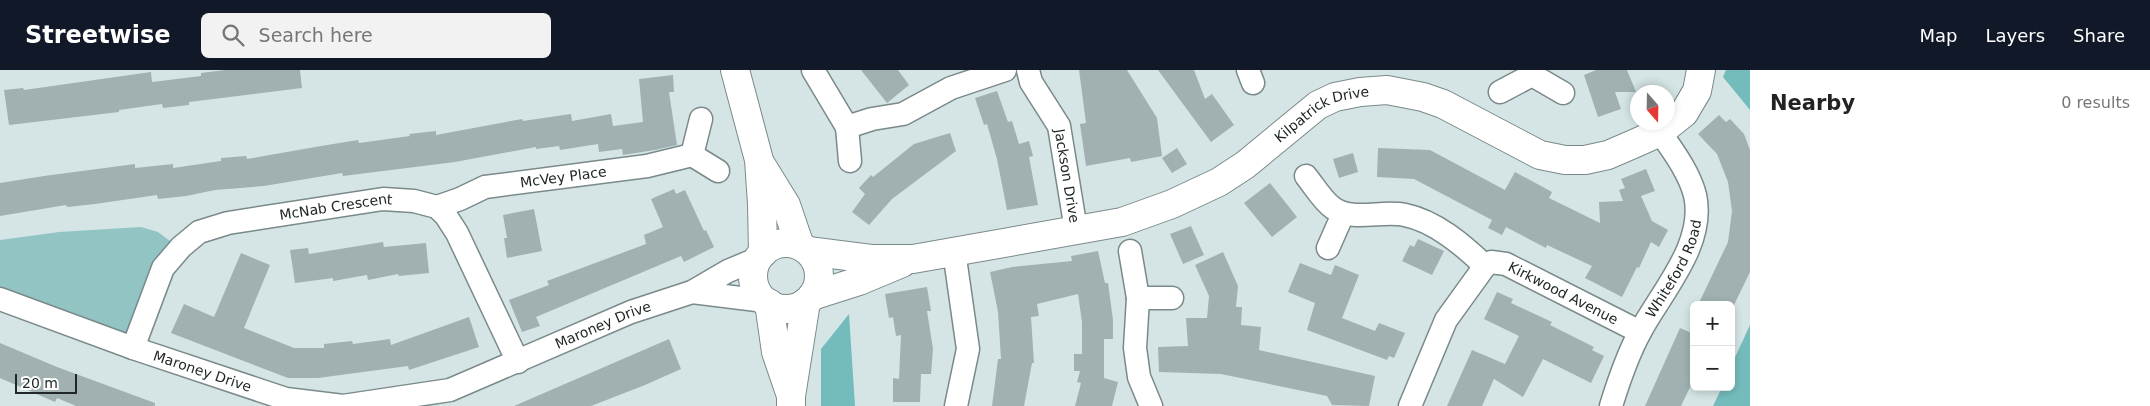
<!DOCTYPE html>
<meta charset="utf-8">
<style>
:root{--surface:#fff;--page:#f2f2f2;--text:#222;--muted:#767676;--line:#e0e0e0;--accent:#111827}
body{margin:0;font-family:"DejaVu Sans",sans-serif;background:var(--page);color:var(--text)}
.controls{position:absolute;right:15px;bottom:15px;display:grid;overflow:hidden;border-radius:8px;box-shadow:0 2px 8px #0003}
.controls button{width:45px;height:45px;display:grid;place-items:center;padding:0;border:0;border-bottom:1px solid var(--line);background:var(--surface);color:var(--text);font:25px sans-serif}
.compass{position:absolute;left:1630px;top:15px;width:45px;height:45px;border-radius:50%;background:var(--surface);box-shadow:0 2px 8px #0003;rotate:160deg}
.scale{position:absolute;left:15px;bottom:12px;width:62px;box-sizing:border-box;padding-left:5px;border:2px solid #212727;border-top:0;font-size:14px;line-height:18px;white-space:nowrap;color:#212727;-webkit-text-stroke:4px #fff;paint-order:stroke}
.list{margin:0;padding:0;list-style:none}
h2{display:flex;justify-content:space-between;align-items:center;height:65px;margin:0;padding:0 20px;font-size:21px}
h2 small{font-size:16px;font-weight:400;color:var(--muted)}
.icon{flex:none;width:28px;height:28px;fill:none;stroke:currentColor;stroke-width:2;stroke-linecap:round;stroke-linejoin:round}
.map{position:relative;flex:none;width:1750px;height:336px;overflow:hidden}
header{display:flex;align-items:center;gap:30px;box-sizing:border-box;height:70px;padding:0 25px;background:var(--accent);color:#fff}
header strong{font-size:24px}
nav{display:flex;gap:28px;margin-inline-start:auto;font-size:18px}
.search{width:350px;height:45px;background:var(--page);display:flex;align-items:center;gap:12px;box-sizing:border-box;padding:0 18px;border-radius:8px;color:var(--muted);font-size:19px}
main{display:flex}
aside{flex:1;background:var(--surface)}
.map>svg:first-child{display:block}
.green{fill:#93c4c4}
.forest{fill:#74bcbc}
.building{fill:#a1b1b1}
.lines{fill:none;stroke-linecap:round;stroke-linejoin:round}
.minor-casing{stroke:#7a8989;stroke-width:25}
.tertiary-casing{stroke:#7a8989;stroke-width:30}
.minor{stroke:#fff;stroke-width:22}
.tertiary{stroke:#fff;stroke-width:28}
.labels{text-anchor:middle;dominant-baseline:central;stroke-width:4;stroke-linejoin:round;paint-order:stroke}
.street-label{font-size:14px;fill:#212727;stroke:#fff}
</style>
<header>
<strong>Streetwise</strong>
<div class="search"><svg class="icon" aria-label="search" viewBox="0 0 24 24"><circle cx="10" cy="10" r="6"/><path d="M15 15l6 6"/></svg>Search here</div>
<nav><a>Map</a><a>Layers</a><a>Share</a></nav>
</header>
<main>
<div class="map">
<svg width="1750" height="336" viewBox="0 0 1750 336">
<rect width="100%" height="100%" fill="#d5e5e5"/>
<polygon class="green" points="141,157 158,162 178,177 132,275 0,225 0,170 59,162"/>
<g class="forest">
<polygon points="1726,0 1750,0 1750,40 1723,7"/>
<polygon points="849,244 855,336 821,336 821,279"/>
<polygon points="1750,255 1750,336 1713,336 1722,317 1731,317 1731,296"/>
</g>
<g class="building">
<polygon points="225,0 300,0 302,18 189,32 189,35 163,38 162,34 119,40 119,42 9,55 4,20 23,18 24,20 151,2 152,12 201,6 201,3"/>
<polygon points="861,0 898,0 909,15 887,33"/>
<polygon points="1079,0 1127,0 1157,48 1162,86 1131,92 1130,88 1086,96 1080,54 1086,53"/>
<polygon points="1158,0 1194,0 1205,29 1212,24 1234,55 1211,72"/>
<polygon points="1596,0 1627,0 1636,22 1615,22 1621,39 1598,47 1584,5"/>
<polygon points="673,5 674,22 669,22 677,75 655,80 623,85 622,79 599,82 598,74 560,80 559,76 536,79 536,77 455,92 343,106 342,103 264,116 215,120 186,126 158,129 157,125 95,134 67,137 66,135 0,146 0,113 44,106 135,94 135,98 173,94 173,98 221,91 221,88 246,86 247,89 321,76 358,70 359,73 410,66 409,64 436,61 436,65 522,49 523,51 571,44 572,51 611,44 613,56 643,52 639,9"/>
<polygon points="997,21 1008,52 1012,51 1019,74 1029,71 1033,86 1029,87 1038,135 1007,140 997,89 987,54 984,55 975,28"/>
<polygon points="1719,45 1726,52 1730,49 1744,64 1750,80 1750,202 1734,235 1698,235 1728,172 1732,141 1728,112 1717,84 1698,64"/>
<polygon points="950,63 956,81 892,129 869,155 852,142 865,124 859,118 871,105 873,107 914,74"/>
<polygon points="1177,78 1187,94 1172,103 1162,88"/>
<polygon points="1378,78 1430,80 1505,120 1515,102 1552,122 1549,128 1600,153 1599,132 1623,131 1619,120 1625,118 1621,109 1646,99 1655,121 1641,126 1652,151 1668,160 1659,177 1651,172 1639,198 1637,197 1622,227 1585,208 1592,196 1547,175 1546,178 1506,157 1502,165 1488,158 1492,150 1414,109 1377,107"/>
<polygon points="1353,83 1358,102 1339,108 1333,89"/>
<polygon points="1270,113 1297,147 1272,167 1244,133"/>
<polygon points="674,119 676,124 685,120 704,161 706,160 714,177 684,192 681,186 536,247 540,256 522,262 509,230 549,215 547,211 646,174 644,165 663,157 651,129"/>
<polygon points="534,139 542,181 507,188 504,168 507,168 503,145"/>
<polygon points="1191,156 1204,185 1183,194 1170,164"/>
<polygon points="1418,169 1444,181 1432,205 1402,191 1410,175 1414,177"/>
<polygon points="383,172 384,177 426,173 429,203 399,206 398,204 368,210 367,205 333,211 333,208 295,213 290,180 308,178 309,184"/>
<polygon points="1098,181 1105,213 1108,213 1113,250 1113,269 1104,269 1104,308 1118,312 1112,336 1075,336 1081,313 1077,312 1080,301 1074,301 1074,284 1082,284 1082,252 1078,224 1037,234 1039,246 1031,247 1034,293 1032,293 1024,336 992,336 998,289 1001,289 998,242 990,202 1012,197 1072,191 1071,186"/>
<polygon points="1223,182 1238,216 1236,237 1242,237 1241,255 1261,257 1259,280 1375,306 1369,336 1332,335 1327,326 1221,304 1159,302 1158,277 1188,276 1186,248 1207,248 1209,226 1195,195"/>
<polygon points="241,183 270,195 244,258 294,278 324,278 324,274 352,271 353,274 390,269 391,275 469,247 479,277 409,300 408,296 318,308 288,308 171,263 184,234 214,247"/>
<polygon points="1300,193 1331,205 1335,195 1359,205 1342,248 1375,261 1379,253 1405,263 1394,288 1389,286 1387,290 1307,260 1315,233 1288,222"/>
<polygon points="927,217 931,241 927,241 933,279 931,304 921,304 920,332 893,332 893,308 899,309 901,265 896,266 893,247 889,248 885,224"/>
<polygon points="1497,222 1513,229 1511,233 1552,252 1550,255 1594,277 1592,280 1604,286 1591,313 1543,289 1523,327 1494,309 1482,336 1447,336 1472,280 1505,294 1519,266 1484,249"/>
<polygon points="1680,258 1694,264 1694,309 1681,336 1645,336"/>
<polygon points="669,269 681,299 645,315 591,336 514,336"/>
<polygon points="0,273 57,297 155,333 155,336 76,336 57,328 55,332 0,308"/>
</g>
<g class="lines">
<defs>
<g id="minor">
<polyline points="813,0 847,57 872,49 903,44 951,18 1005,0"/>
<path id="s1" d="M1028 0 1031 12 1059 56 1076 160"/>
<polyline points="1248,0 1253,13"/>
<polyline points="1500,22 1532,5 1563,23"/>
<polyline points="847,57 850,91"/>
<polyline points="692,85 718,101"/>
<path id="s2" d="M1306 106C1314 116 1323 131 1333 138 1353 152 1382 140 1405 145 1435 151 1463 175 1485 196L1491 192 1506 194 1640 262"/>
<path id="s3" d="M437 137 460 129 485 117 647 96 692 85 701 49"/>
<polyline points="1328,178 1343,144"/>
<polyline points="954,181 968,279 956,336"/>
<polyline points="1130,181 1138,228 1135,278 1139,307 1151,336"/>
<polyline points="692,222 765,231"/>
<polyline points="1138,228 1172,228"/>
<path id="s4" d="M0 229 133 278 286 329 343 336 450 320 631 242 692 222 728 201 759 188"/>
<path id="s5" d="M133 278 163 198 181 177 199 162 228 153 383 129 414 131 437 137 446 146 457 163 518 292"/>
<polyline points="1410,336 1446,250 1485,196"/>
<path id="s6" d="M1611 336C1619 310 1627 286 1640 262 1662 221 1706 174 1695 125 1689 102 1673 81 1660 62"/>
</g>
<g id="tertiary">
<polyline points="735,0 759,90 762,134 763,183"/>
<polyline points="762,96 786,135 800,176"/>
<circle cx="786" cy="206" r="33"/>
<path id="s7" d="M808 181 871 189H913L1122 152 1172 134 1219 112 1245 95 1318 35 1335 27 1360 22 1387 20 1423 27 1443 34 1540 85 1565 90H1585L1608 85 1638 72 1660 62 1684 43 1697 21 1701 0"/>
<polyline points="812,226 859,211 902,193"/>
<polyline points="769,233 776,282 790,323"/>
<polyline points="791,336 791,326 806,232"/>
</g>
</defs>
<use href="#minor" class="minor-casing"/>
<use href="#tertiary" class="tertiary-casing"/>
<use href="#minor" class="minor"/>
<use href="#tertiary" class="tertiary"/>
</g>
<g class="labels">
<g class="street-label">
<text stroke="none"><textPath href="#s7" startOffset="548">Kilpatrick Drive</textPath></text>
<text stroke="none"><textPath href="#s1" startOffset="115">Jackson Drive</textPath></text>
<text stroke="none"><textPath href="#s3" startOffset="131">McVey Place</textPath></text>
<text stroke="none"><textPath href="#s5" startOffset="276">McNab Crescent</textPath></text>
<text stroke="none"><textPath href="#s6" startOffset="152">Whiteford Road</textPath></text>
<text stroke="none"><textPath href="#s2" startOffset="298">Kirkwood Avenue</textPath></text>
<text stroke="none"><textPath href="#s4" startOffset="635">Maroney Drive</textPath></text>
<text stroke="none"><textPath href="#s4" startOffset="215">Maroney Drive</textPath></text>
</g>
</g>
</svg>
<div class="controls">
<button>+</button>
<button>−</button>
</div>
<svg class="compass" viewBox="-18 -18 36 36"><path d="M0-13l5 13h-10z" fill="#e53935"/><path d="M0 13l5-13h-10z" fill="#767676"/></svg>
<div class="scale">20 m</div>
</div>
<aside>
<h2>Nearby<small>0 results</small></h2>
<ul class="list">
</ul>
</aside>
</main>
